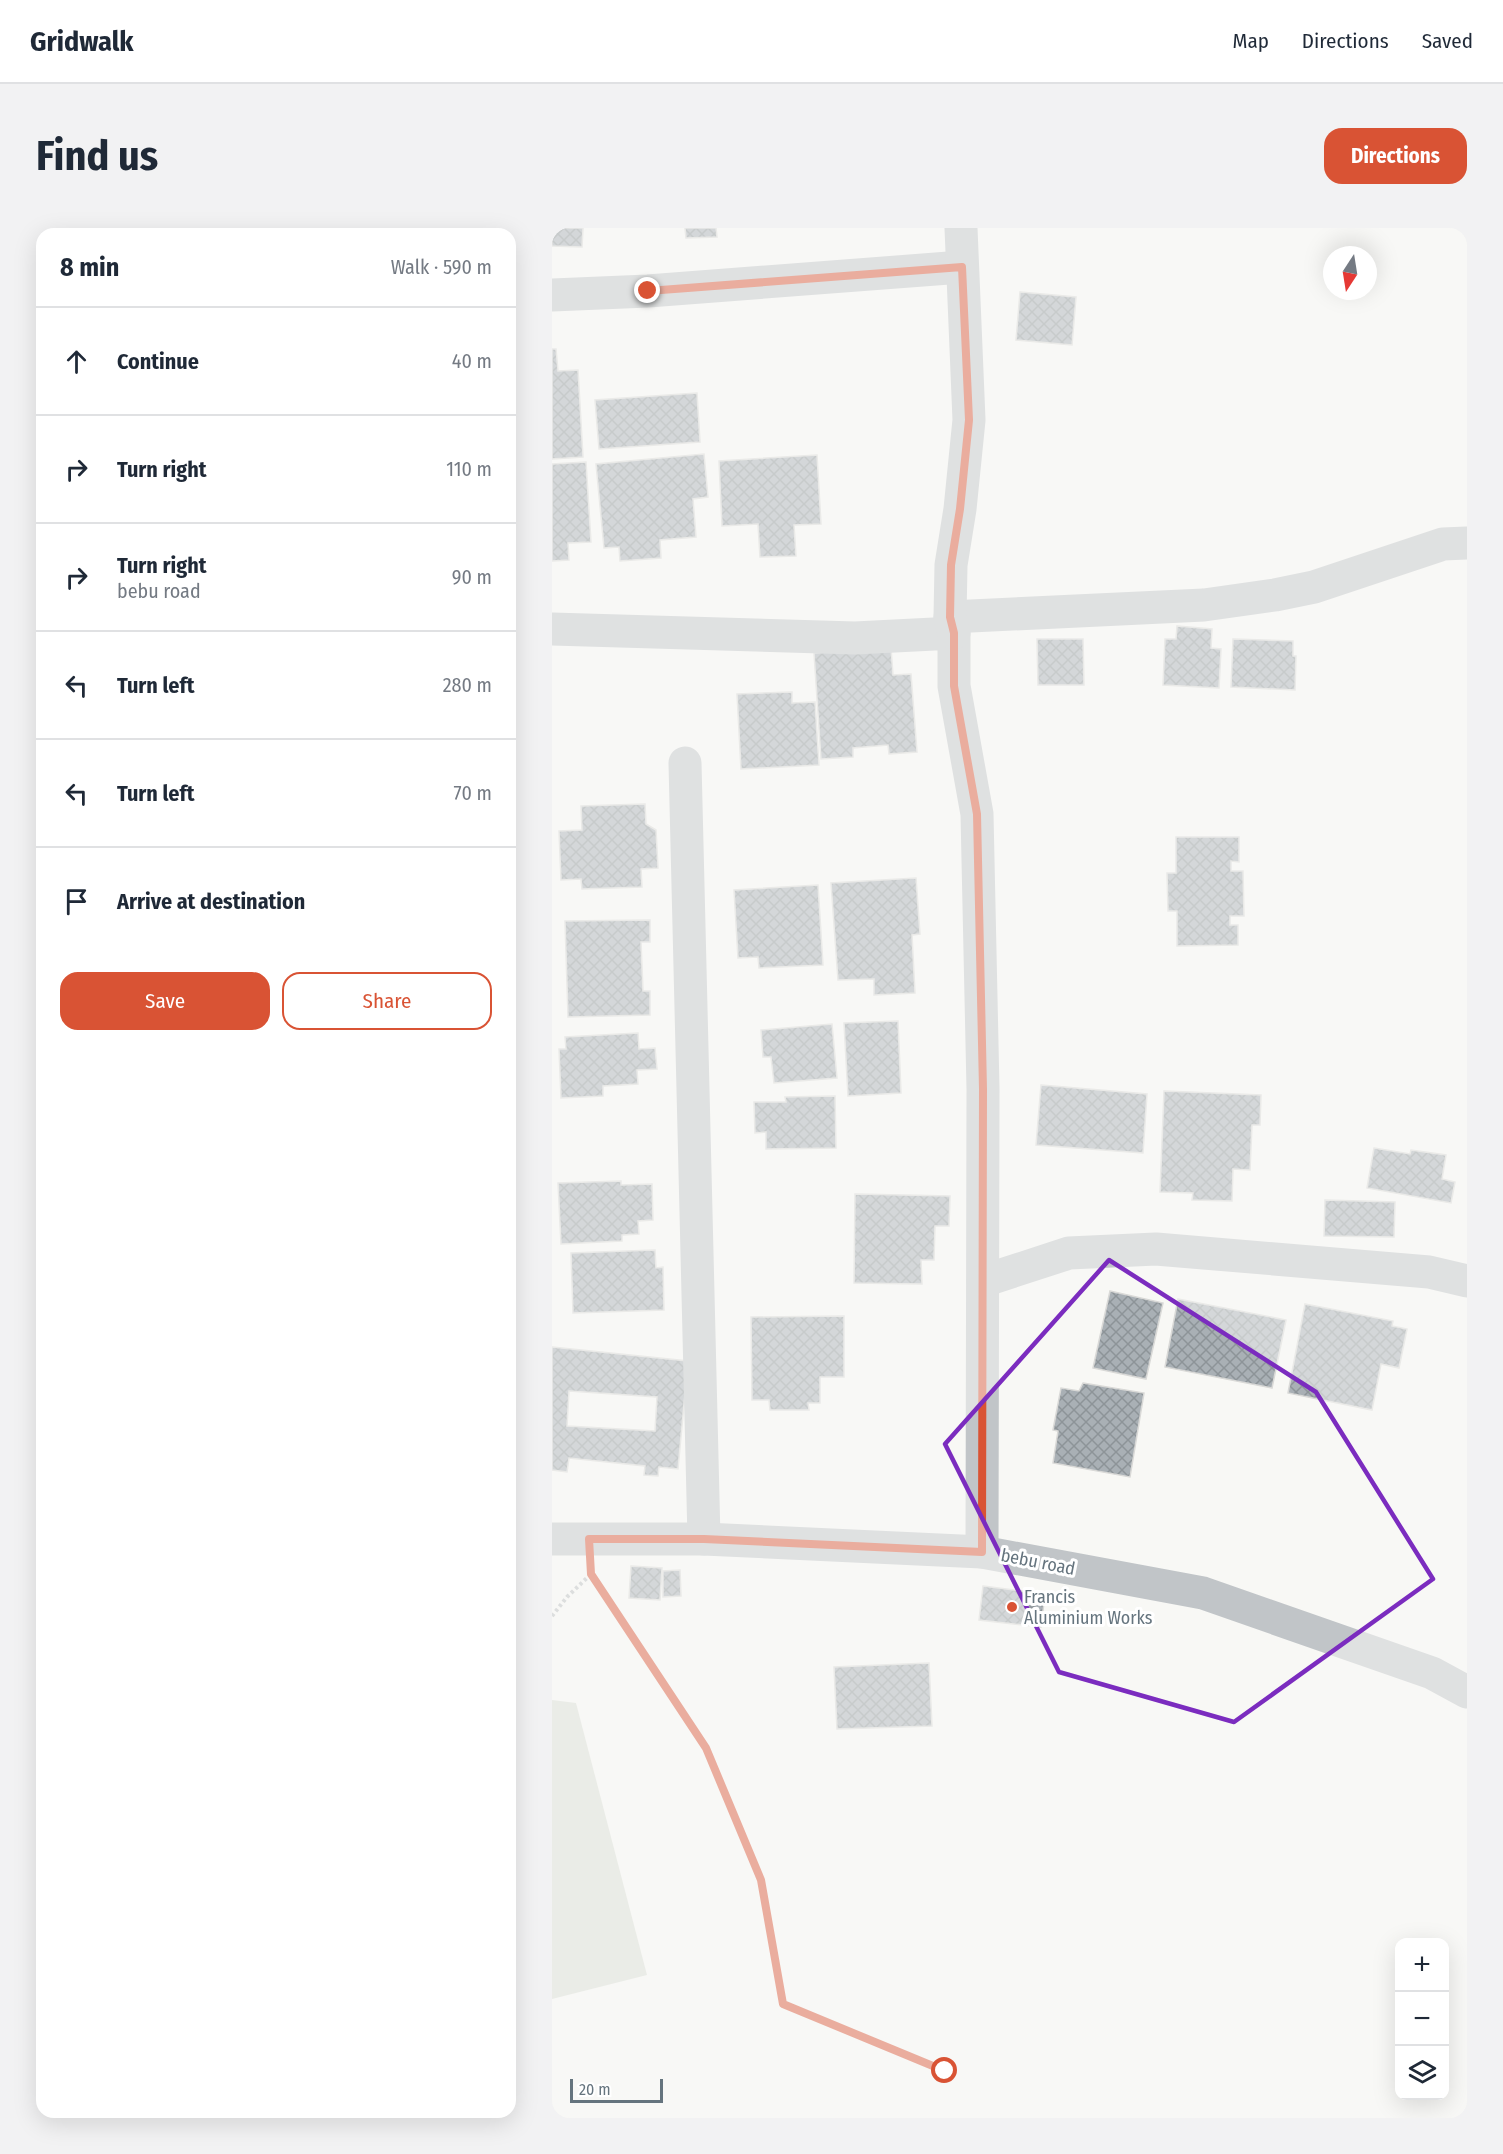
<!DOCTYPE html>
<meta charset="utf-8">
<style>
:root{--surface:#fff;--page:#f2f2f3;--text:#1f2937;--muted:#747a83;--line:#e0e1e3;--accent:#d95334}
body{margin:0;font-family:"Fira Sans Condensed",sans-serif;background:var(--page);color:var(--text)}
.controls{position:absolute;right:18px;bottom:18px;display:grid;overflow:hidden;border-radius:12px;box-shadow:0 6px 24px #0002}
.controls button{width:54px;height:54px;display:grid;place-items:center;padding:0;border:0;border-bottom:2px solid var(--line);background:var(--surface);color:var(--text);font:30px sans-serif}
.compass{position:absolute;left:771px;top:18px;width:54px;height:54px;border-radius:50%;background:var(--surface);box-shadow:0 6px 24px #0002;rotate:192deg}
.scale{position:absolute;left:18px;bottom:15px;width:93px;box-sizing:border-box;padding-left:6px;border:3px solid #65747e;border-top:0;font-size:16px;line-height:21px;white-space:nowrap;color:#65747e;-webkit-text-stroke:4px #fff;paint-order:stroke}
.stop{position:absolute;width:18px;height:18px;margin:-14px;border:4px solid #d95334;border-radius:50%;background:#fff}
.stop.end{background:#d95334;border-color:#fff;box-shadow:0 2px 6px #0008}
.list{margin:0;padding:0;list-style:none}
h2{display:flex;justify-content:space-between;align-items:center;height:78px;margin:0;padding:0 24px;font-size:26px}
h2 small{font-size:20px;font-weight:400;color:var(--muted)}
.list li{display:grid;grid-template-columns:39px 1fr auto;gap:18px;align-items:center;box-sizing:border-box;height:108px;padding:0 24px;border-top:2px solid var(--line)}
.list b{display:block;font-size:22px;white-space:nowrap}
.list p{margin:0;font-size:20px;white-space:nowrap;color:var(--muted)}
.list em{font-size:20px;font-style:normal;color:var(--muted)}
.actions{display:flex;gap:12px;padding:18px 24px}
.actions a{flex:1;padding:14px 0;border:2px solid var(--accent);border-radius:18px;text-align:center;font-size:21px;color:var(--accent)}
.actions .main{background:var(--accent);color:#fff}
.icon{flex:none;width:33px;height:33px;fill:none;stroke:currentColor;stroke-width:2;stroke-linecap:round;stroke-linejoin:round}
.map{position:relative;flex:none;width:915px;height:1890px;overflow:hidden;border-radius:18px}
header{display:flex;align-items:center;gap:36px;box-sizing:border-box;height:84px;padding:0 30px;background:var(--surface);border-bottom:2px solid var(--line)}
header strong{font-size:28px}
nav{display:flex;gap:33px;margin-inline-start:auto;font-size:21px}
.intro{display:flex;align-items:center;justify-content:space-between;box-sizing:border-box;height:144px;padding:0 36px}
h1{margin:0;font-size:42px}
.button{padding:15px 27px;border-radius:18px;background:var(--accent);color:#fff;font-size:21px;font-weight:700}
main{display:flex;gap:36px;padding:0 36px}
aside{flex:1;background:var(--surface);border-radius:18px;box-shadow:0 6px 24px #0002}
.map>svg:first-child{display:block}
.garden{fill:#daded6}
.building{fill:url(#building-cross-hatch);stroke:#d9d9d7;stroke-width:1.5;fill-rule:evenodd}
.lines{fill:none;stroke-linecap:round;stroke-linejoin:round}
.path{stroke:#bbbec0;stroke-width:4;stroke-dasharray:3 3;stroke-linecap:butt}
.minor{stroke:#c1c5c8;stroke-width:33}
.route{stroke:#d95334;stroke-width:8}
.marked{fill:none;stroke:#7b2cbf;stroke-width:4.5;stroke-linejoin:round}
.poi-dot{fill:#d95334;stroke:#fff;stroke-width:2}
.labels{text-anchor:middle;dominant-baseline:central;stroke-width:6;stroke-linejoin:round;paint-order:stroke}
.street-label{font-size:18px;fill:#65747e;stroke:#fff}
.poi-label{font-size:18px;fill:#65747e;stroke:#fff;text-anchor:start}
</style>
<header>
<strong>Gridwalk</strong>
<nav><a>Map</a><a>Directions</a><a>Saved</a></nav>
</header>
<div class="intro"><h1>Find us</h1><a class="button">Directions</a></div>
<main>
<aside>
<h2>8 min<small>Walk · 590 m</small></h2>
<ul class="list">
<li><svg class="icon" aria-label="ahead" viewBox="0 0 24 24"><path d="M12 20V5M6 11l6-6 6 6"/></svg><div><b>Continue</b></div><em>40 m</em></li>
<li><svg class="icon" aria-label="right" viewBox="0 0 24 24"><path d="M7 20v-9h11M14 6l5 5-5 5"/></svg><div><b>Turn right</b></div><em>110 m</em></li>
<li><svg class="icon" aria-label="right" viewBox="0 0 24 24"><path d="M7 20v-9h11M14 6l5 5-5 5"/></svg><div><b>Turn right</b><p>bebu road</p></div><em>90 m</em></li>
<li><svg class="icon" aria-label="left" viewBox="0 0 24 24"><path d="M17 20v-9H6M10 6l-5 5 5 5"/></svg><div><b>Turn left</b></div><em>280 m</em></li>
<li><svg class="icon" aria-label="left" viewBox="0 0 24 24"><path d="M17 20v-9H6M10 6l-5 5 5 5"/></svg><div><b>Turn left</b></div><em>70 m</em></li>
<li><svg class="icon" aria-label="arrive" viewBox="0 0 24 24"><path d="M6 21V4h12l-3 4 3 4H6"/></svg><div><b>Arrive at destination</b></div></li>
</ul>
<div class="actions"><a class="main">Save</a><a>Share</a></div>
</aside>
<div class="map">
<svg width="915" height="1890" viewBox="0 0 915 1890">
<defs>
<pattern id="building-cross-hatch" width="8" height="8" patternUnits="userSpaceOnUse" patternTransform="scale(1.5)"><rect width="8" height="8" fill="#a9b0b5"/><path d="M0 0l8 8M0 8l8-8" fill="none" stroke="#8d9498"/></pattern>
</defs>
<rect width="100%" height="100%" fill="#f8f8f5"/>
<polygon class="garden" points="0,1472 24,1475 95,1747 0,1771"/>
<g class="building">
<polygon points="0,0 31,0 30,19 0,18"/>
<polygon points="133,0 164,0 165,9 134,10"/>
<polygon points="468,64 524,69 520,117 464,112"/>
<polygon points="0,121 4,121 6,143 26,142 31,229 0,231"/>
<polygon points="145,165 148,214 47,221 43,172"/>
<polygon points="152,226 156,269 141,271 144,309 108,312 109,330 68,333 67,319 52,320 44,236"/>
<polygon points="265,227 269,296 242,297 244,328 208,329 206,296 170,298 167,233"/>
<polygon points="34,234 39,314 16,315 17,332 0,333 0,236"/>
<polygon points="625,398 660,401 659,420 669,421 667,460 611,457 613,411 624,411"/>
<polygon points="485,411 531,411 532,457 486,457"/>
<polygon points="681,411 741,413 741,428 744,428 743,462 679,459"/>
<polygon points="339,420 341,447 359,446 365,524 337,526 336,517 301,520 301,529 269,531 262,425"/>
<polygon points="240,464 240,475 263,474 267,537 189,541 185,466"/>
<polygon points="93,576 94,596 104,602 106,640 89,641 90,659 30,661 29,651 9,652 7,603 30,602 29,578"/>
<polygon points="624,609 687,609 687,634 679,633 679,643 691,643 692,688 678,688 678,697 686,697 686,717 625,718 625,683 616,683 615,645 624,645"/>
<polygon points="364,650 368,706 360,707 363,765 322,767 322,751 286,752 279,655"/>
<polygon points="266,657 271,737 207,740 206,729 186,730 182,662"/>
<polygon points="98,692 98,714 89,714 91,763 98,763 98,787 16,789 13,693"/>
<polygon points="346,793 349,865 296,868 292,795"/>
<polygon points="280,796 285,850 222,855 219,829 211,829 209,802"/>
<polygon points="86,805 87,821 103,820 105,841 85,842 86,856 51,858 51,868 9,870 7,821 14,821 13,809"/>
<polygon points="489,857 595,866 591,925 484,917"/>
<polygon points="612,863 709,867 708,897 700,897 698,942 681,941 680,973 640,972 641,965 608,964"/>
<polygon points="283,868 284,920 214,921 214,904 203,905 202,874 234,874 233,869"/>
<polygon points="822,920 858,926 859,922 894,927 890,951 903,954 899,975 815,960"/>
<polygon points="69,953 69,957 100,956 101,992 86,993 87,1006 70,1007 70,1013 9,1016 6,955"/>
<polygon points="303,966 398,968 397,998 383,998 382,1032 369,1032 370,1056 302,1055"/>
<polygon points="773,972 843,974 842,1009 772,1008"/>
<polygon points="103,1022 104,1040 111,1039 112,1082 21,1085 19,1025"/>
<polygon points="558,1063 611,1075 594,1151 541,1140"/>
<polygon points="626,1071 734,1092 720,1160 613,1139"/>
<polygon points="753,1076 841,1093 840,1098 855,1101 847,1140 829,1136 820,1182 736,1165"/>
<polygon points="292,1088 292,1149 268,1149 268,1175 256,1175 257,1182 218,1182 217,1172 200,1172 199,1089"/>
<path d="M0 1119 136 1133 126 1241 107 1239 106 1248 92 1247 93 1238 17 1230 15 1244 0 1242ZM17 1163 105 1169 103 1203 15 1198Z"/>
<polygon points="531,1155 592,1165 578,1249 501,1235 506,1203 501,1202 509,1160 527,1163"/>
<polygon points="79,1338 110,1340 108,1372 77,1370"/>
<polygon points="128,1342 129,1368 111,1369 111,1343"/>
<polygon points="431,1358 493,1366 489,1399 427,1392"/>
<polygon points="377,1435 380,1498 285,1501 282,1439"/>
</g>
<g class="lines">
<g class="path">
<polyline points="39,1342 39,1346 154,1520 209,1652 231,1776 392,1843"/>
<polyline points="0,1388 15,1369 39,1346"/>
</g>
<g class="minor">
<polyline points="0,67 96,63 410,39"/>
<polyline points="398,389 652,377 723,367 762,359 891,316 915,315"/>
<polyline points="0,401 303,410 402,405 402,458 425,586 431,861 430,1324"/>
<polyline points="402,405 398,389 399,337 408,281 417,192 409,0"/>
<polyline points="133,535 152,1311"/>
<polyline points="431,1053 517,1025 604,1021 877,1044 915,1053"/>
<polyline points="0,1311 152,1311 430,1324 651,1365 880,1445 915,1464"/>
</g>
</g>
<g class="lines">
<polyline class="route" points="96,63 410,39 417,192 408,281 399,337 398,389 402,405 402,458 425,586 431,861 430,1324 152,1311 37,1311 39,1346 154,1520 209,1652 231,1776 393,1843"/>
</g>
<path d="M0 0H915V1890H0ZM557 1032 764 1164 881 1351 682 1494 507 1444 393 1216Z" fill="#f8f8f5" fill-opacity=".55" fill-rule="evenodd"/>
<path class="marked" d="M557 1032 764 1164 881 1351 682 1494 507 1444 393 1216Z"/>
<circle class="poi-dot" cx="460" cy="1379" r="6"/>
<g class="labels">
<g class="street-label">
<text transform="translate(486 1334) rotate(11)">bebu road</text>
</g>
<g class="poi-label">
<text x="472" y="1369">Francis<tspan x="472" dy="21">Aluminium Works</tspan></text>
</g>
</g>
</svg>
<div class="controls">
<button>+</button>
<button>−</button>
<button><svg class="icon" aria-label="layers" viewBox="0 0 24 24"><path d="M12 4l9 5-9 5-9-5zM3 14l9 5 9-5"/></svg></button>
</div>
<svg class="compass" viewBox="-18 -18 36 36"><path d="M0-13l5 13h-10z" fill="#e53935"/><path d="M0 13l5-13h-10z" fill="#747a83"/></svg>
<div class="scale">20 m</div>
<div class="stop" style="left:393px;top:1843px"></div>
<div class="stop end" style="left:96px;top:63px"></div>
</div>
</main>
